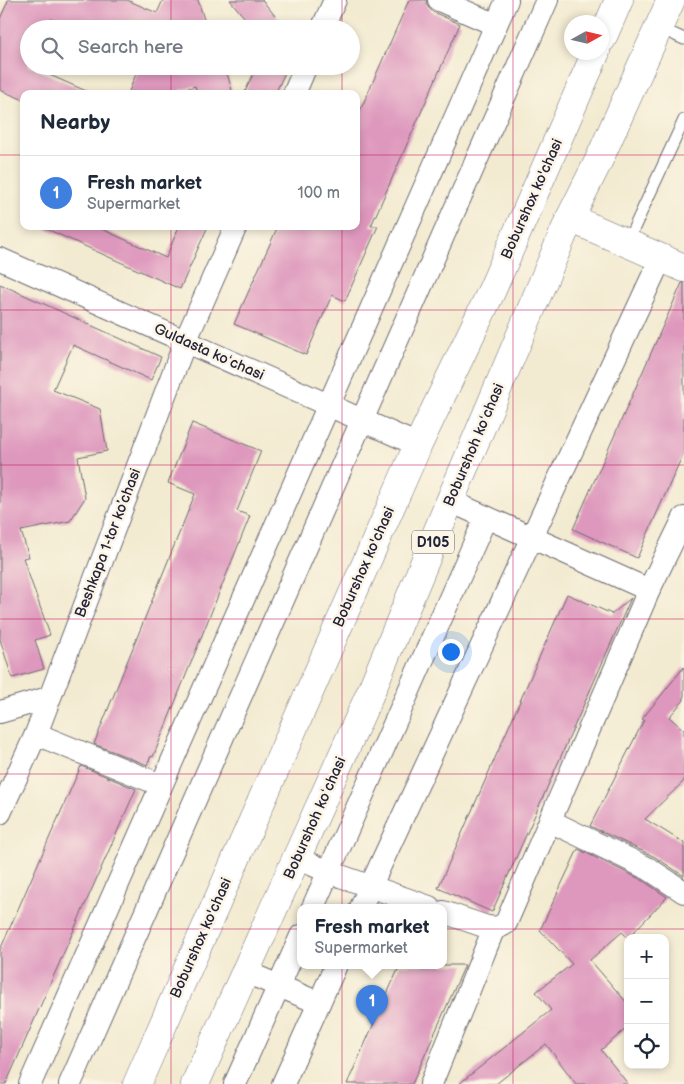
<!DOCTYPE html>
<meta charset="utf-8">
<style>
:root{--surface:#fff;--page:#f2f2f3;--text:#1f2937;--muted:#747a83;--line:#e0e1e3;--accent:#1f6fb2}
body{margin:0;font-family:"Balsamiq Sans",sans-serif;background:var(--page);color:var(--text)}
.controls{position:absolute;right:15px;bottom:15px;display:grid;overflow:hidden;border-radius:10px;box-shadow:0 2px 8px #0003}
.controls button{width:45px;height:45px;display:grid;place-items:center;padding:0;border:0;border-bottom:1px solid var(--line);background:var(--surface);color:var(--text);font:25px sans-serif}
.compass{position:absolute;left:564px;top:15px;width:45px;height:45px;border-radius:50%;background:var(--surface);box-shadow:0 2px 8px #0003;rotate:82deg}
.you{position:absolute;left:450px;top:651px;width:18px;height:18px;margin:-12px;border:4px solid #fff;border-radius:50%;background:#1a73e8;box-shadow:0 0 0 8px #1a73e833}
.badge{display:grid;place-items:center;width:32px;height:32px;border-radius:50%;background:var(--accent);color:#fff;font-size:16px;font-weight:700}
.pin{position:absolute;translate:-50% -41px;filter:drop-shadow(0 1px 2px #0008)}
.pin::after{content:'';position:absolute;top:26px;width:18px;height:15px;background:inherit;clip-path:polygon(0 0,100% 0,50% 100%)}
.popup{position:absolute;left:297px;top:904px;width:150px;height:65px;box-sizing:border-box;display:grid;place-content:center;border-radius:10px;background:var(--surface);filter:drop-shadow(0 1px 4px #0005);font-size:16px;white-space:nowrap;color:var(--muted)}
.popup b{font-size:19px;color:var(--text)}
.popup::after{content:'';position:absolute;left:50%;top:100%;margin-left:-10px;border:10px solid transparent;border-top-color:var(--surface)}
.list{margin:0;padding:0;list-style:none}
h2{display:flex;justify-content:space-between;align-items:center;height:65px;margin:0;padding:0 20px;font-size:21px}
h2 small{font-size:16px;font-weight:400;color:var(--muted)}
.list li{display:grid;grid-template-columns:32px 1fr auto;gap:15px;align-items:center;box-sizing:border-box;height:75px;padding:0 20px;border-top:1px solid var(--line)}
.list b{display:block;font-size:19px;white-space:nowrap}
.list p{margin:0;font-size:16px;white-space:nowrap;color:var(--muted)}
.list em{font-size:16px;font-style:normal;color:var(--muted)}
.icon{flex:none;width:28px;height:28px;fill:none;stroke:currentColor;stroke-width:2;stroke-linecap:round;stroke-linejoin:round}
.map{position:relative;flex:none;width:684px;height:1084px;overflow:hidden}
.search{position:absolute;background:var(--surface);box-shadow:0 2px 8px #0003;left:20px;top:20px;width:340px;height:55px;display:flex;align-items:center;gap:12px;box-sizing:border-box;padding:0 18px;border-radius:28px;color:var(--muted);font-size:19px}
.panel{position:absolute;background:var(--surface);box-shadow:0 2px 8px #0003;left:20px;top:90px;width:340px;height:140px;border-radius:10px}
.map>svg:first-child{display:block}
.building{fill:#de98bd}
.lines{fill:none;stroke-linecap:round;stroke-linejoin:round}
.service-casing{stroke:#6b6870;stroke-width:13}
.minor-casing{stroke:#6b6870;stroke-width:24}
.tertiary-casing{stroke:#6b6870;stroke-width:29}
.primary-casing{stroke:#6b6870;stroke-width:29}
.service{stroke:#fff;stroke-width:11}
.minor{stroke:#fff;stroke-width:22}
.tertiary{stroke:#fff;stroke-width:28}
.primary{stroke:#fff;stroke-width:28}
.grid{fill:none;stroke:#c2185b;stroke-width:1;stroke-opacity:0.55}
.labels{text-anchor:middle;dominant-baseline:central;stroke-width:5;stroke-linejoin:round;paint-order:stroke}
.shield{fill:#fcf5e5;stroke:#63616e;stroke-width:1}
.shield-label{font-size:14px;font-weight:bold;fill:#22223b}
.street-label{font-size:15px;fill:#22223b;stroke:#fcf5e5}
</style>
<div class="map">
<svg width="684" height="1084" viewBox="0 0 684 1084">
<rect width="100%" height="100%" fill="#fcf5e5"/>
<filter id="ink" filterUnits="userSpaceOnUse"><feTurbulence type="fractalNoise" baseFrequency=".02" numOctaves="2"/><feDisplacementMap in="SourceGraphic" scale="10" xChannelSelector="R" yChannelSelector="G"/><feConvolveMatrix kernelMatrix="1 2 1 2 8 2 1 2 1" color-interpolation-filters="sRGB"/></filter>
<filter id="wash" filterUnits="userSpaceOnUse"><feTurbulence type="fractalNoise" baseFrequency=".0096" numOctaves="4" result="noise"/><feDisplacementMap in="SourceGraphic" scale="20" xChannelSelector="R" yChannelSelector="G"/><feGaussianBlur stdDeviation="1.12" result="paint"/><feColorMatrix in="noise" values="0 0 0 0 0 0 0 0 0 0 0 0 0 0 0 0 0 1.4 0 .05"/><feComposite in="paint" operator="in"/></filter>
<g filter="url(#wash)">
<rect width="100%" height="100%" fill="#f3ebd1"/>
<g id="blocks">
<g class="building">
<polygon points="7,0 127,0 157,13 163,0 198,0 207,29 72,29 51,19 47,29 29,29 29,66 93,94 24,94 24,100 0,90 0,19 8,1"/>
<polygon points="230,0 262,0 286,29 254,29"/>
<polygon points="409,0 426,0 428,7 433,12 460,24 371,226 378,226 345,301 332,295 306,355 234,324 278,226 356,226 356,120"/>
<polygon points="139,66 225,66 233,94 198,94 195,86 169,94 128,94"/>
<polygon points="257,66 288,66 275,94 244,94"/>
<polygon points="40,226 95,226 166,258 179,226 208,226 180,289"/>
<polygon points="682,283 684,283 684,452 637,558 573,529"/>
<polygon points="0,284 161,357 151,380 73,345 53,390 100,409 107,451 78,457 85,498 70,521 21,531 29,557 23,558 50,635 35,640 44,669 12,678 0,639"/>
<polygon points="192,423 261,451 237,511 250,516 153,757 151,756 147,765 94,744 195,494 168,483"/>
<polygon points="567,594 612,614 611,615 631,598 492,912 438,888"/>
<polygon points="684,667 684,700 669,717 684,730 684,781 645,819 684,843 684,876 655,857 590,826 644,720 642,719"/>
<polygon points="81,766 136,789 6,1084 0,1084 0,950"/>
<polygon points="578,849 642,880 667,897 628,938 622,932 590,960 628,1004 628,1027 601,1050 628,1084 576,1084 546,1044 496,1084 459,1084 551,1010 536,992 572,964 540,930"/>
<polygon points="400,965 465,965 412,1084 347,1084"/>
</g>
</g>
</g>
<g filter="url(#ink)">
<use href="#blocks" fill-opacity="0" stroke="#6b6870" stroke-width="1"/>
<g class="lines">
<defs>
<g id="service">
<polyline points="658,27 684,39"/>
<polyline points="627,243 684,120"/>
</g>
<g id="minor">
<polyline points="439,0 496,25"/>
<polyline points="322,29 335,0"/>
<polyline points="294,94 306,66"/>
<polyline points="0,259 418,445"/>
<polyline points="649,590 684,518"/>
<polyline points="0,712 48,698"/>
<polyline points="36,734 161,785"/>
<polyline points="0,813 36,734 185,342 236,226"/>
<polyline points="550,821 649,869 684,892"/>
<polyline points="297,858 329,872 429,907"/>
<polyline points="313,907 486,517"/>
<polyline points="361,907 661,258"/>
<path d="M443 912 487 927C495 928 499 928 506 923L649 590 450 501"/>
<polyline points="246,972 319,1003"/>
<polyline points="30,1084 507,0"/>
<polyline points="70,1084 547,0"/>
<polyline points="235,1084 301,936"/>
<polyline points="283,1084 336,965"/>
<polyline points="431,1084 494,928"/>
</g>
<polyline id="tertiary" points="570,218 684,268"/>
<g id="primary">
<polyline points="602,39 619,0"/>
<polyline points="137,1084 418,445 492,290 596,52"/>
<polyline points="195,1084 369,696 450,501 570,218 598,162 671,0"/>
</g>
</defs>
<use href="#service" class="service-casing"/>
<use href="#minor" class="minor-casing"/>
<use href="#tertiary" class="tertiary-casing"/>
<use href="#primary" class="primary-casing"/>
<use href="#service" class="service"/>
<use href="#minor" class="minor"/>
<use href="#tertiary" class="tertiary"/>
<use href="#primary" class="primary"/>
</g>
</g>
<path class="grid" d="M171 0V29M342 0V29M513 0V1084M171 66V94M342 66V94M0 155H24M356 155H684M171 226V1084M342 226V1084M0 310H684M0 465H684M0 619H684M0 774H684M0 929H684"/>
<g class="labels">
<rect class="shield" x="412" y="530.5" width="42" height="23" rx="4"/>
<g class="shield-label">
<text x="433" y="542">D105</text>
</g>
<g class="street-label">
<text transform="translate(532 199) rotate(-66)">Boburshox ko'chasi</text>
<text transform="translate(209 352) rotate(24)">Guldasta koʻchasi</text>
<text transform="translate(474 445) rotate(-67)">Boburshoh koʻchasi</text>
<text transform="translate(108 543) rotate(-69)">Beshkapa 1-tor koʼchasi</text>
<text transform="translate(364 567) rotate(-66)">Boburshox ko'chasi</text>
<text transform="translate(315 818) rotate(-66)">Boburshoh koʻchasi</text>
<text transform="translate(201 938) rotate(-66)">Boburshox ko'chasi</text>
</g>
</g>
</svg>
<div class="controls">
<button>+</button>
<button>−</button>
<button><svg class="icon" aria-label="locate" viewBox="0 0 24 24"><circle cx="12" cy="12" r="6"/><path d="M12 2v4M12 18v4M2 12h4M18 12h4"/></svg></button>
</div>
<svg class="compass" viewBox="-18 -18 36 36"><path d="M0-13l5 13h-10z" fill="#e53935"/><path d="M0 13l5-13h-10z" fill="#747a83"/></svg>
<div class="you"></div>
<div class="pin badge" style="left:372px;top:1026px;background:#3f7fe0">1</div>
<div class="popup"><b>Fresh market</b>Supermarket</div>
<div class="search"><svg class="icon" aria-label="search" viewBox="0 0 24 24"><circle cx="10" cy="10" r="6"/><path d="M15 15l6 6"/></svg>Search here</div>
<section class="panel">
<h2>Nearby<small></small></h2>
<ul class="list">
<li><span class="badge" style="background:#3f7fe0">1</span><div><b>Fresh market</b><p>Supermarket</p></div><em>100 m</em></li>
</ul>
</section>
</div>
